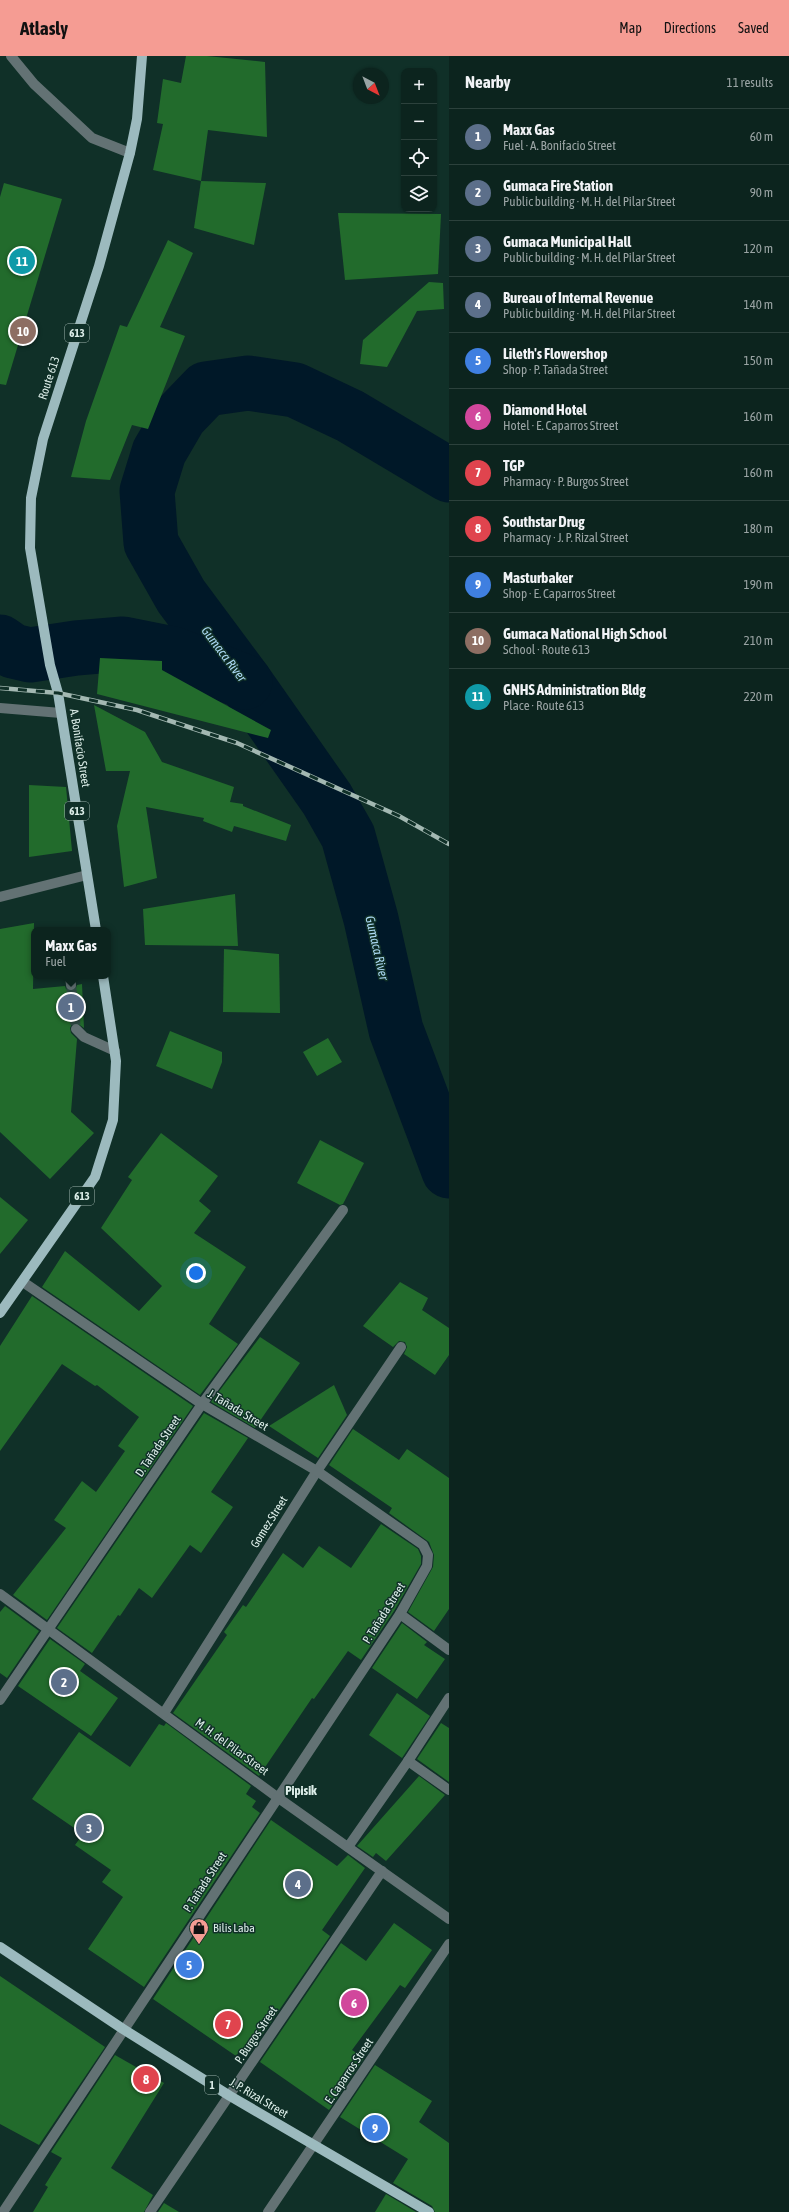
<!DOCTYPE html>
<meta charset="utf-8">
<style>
:root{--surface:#0c241e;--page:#1a302b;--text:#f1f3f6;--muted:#9aa4a4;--line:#2c413c;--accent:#f59c93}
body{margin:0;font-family:"Asap Condensed",sans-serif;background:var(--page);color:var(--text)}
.controls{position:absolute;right:12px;top:12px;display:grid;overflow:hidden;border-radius:8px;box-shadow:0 1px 3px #0004}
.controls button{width:36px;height:36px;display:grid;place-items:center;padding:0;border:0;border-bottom:1px solid var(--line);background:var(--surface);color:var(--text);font:20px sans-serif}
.compass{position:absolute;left:353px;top:12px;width:36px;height:36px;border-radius:50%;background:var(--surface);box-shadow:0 1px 3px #0004;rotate:138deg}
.you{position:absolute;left:196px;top:1217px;width:14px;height:14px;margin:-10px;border:3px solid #fff;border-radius:50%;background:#1a73e8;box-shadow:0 0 0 6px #1a73e833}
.badge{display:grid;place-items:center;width:26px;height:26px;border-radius:50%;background:var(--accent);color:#fff;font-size:13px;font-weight:700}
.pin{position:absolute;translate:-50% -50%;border:2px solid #fff;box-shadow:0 1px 4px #0006}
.popup{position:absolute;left:31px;top:871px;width:80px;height:52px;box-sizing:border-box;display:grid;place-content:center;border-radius:8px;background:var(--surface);filter:drop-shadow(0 1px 3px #0005);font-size:13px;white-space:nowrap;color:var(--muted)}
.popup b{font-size:15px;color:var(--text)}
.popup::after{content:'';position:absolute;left:50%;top:100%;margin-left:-8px;border:8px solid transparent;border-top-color:var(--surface)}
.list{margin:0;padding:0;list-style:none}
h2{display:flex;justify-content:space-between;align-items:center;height:52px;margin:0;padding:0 16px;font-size:17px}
h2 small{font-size:13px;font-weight:400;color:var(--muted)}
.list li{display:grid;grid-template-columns:26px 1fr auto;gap:12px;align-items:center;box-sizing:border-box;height:56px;padding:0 16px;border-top:1px solid var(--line)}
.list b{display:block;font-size:15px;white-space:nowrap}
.list p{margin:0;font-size:13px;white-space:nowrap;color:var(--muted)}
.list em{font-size:13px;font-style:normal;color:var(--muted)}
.icon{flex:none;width:22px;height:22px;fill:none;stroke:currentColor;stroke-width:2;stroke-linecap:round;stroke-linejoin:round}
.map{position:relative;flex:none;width:449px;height:2156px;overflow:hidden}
header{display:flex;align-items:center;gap:24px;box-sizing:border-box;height:56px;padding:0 20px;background:var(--accent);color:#111}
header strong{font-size:19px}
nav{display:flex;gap:22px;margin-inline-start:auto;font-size:14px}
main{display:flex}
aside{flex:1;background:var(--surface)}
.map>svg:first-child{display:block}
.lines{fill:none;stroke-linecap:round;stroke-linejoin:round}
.river{stroke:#001828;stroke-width:55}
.building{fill:#226b2c}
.minor-tunnel{stroke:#2f4c45;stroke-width:10;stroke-dasharray:10 5;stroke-linecap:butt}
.minor{stroke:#637274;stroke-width:10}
.major{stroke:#9cbabe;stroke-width:10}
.rail-casing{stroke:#a3b8b2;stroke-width:4.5}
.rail{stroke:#103028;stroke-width:3;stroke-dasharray:9;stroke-linecap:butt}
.labels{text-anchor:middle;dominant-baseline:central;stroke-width:3;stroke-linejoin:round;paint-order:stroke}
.shield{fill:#103028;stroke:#9fb4ae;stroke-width:1}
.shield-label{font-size:11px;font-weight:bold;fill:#dcede8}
.street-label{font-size:12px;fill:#dcede8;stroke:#103028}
.poi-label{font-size:12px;fill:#dcede8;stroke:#103028;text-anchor:start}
.water-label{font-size:13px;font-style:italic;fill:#acd9f4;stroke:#103028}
.neighbourhood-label{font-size:13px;font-weight:bold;fill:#dcede8;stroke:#103028}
</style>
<header>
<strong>Atlasly</strong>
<nav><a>Map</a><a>Directions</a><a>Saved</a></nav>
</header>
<main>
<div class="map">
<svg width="449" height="2156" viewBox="0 0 449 2156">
<rect width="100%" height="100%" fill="#103028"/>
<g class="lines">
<g class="river">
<polyline points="449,419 350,360 295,334 248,327 206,333 180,360 159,396 147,435 151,487 181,540 245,626 327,743 348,780 371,863 396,974 449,1115"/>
<polyline points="0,586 13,595 30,599 76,592 123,588 173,598 245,626"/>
</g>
</g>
<g class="building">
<polygon points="186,0 207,0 265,6 267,81 208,74 201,125 153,114 163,68 157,67 163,23 181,27"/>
<polygon points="201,125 266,127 254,189 194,172"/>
<polygon points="4,127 62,143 6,329 0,328 0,141"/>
<polygon points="338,157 441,158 438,218 345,224"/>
<polygon points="168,184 193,197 160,271 185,280 148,373 132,369 110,424 71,421 86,365 120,269 127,271"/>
<polygon points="429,226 443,227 444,253 417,255 387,311 360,308 363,284"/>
<polygon points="100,602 162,605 162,614 271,674 268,682 97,638"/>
<polygon points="94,649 145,676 162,706 234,731 230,746 243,748 243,750 291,769 286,785 234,770 232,776 203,765 204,762 146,751 157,822 124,831 117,770 130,715 106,715"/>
<polygon points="29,729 66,731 72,795 29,801"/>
<polygon points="235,838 238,890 145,889 143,853"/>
<polygon points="34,867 33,933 65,930 66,933 71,935 75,934 77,929 82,928 84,972 77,967 72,968 70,972 71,977 77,983 71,1056 94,1077 50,1123 0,1076 0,873"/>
<polygon points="224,893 279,898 280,957 223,956"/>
<polygon points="170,975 222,996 222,1006 212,1033 156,1010"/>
<polygon points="328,982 342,1006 317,1020 303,996"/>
<polygon points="161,1077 218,1120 199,1145 211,1155 194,1177 246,1211 209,1268 238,1288 200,1339 42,1231 65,1195 139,1255 162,1230 101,1172 132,1124 128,1121"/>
<polygon points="320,1084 364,1107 343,1148 340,1149 297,1127"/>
<polygon points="0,1141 28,1164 0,1198"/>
<polygon points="400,1226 428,1242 422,1254 449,1272 449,1299 435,1319 404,1298 407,1291 405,1286 399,1285 393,1291 363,1270"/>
<polygon points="32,1240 193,1350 47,1564 13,1539 66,1472 54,1464 82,1425 96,1436 125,1395 118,1390 139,1361 97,1329 95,1330 62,1308 0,1395 0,1290"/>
<polygon points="260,1281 300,1307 255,1372 211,1346"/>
<polygon points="334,1329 347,1359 318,1402 269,1370"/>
<polygon points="204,1357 248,1382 211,1436 233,1451 201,1497 190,1489 152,1542 139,1532 120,1560 118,1559 92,1597 57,1572"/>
<polygon points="353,1373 399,1404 407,1393 449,1422 449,1553 434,1575 408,1556 433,1511 434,1499 429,1486 389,1457 392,1452 329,1409"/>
<polygon points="381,1468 418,1493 421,1500 421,1508 394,1555 361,1604 348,1595 314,1643 312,1642 259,1720 173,1657 227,1579 224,1576 243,1549 246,1551 283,1497 303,1512 319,1490 351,1512"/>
<polygon points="5,1550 39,1575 7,1622 0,1617 0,1556"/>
<polygon points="402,1567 427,1586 424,1589 445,1603 417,1643 372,1612"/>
<polygon points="50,1583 85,1608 80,1615 118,1642 91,1680 18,1630"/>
<polygon points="397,1637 430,1660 402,1702 369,1679"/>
<polygon points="166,1667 251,1730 246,1738 256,1745 252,1751 260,1757 144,1931 88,1893 123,1841 102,1826 111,1814 75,1789 83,1778 32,1743 79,1676 130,1711 159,1668 164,1670"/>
<polygon points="441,1667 449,1672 449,1726 417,1703"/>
<polygon points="419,1720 445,1739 386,1805 376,1797 373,1801 357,1790"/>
<polygon points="271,1764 337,1810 348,1799 365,1812 322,1874 330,1880 249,1998 241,1993 236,2000 153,1943"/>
<polygon points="394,1867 432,1894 405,1932 400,1929 352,1994 364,2002 329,2054 260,2006 341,1887 366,1905"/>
<polygon points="0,1920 105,1991 39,2089 0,2068"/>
<polygon points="115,1999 164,2027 111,2112 153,2139 144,2156 33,2156 48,2131 45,2129 62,2102 51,2096"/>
<polygon points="375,2009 432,2045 419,2066 449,2087 449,2156 435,2156 432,2150 393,2127 408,2103 340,2061"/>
<polygon points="386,2138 416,2156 375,2156"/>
<polygon points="164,2147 179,2156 158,2156"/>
</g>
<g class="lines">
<polyline class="minor-tunnel" points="71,929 76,973"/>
<g class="minor">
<polyline points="11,0 34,28 92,82 130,97"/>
<polyline points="0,652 61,657"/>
<polyline points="0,841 87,819"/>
<polyline points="70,920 71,929"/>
<polyline points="76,973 84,981 115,995"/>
<polyline points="0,1538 277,1741 449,1863"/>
<polyline points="400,1558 449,1594"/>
<polyline points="0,1644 202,1348 343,1154"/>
<polyline points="164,1657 317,1415 401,1291"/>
<polyline points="408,1705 449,1734"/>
<polyline points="348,1791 408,1705 449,1642"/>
<polyline points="3,2156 400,1558 427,1510 428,1499 423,1489 317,1415 202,1348 23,1226"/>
<polyline points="150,2156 382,1815"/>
<polyline points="268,2156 449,1888"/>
</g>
<g class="major">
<polyline points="96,874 58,637 50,609 30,492 31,442 43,383 99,210 130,97 137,63 142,0"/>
<polyline points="0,1257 95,1121 113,1064 116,1005 103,920"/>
<polyline points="0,1891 123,1973 230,2040 429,2156"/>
</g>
<defs>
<polyline id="rail" points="0,632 58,637 137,654 237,687 399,760 449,788"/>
</defs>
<use href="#rail" class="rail-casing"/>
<use href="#rail" class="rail"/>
</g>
<defs>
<symbol id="shop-pin" viewBox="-11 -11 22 30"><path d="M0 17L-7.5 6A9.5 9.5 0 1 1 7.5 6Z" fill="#f59c93" stroke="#103028"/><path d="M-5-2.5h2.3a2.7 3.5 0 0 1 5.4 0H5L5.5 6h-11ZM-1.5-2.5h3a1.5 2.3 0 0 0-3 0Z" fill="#111"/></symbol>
</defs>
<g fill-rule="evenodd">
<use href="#shop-pin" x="188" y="1861" width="22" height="30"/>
</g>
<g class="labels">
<g class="shield">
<rect x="65" y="268" width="24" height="18" rx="3"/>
<rect x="65" y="746" width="24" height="18" rx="3"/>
<rect x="70" y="1131" width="24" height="18" rx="3"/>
<rect x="205" y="2020" width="14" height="18" rx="3"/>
</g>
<g class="shield-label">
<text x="77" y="277">613</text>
<text x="77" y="755">613</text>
<text x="82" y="1140">613</text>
<text x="212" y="2029">1</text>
</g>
<g class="street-label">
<text transform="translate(49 322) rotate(-72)">Route 613</text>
<text transform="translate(80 692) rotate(81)">A. Bonifacio Street</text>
<text transform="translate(238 1354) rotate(31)">J. Tañada Street</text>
<text transform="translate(158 1390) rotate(-56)">D. Tañada Street</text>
<text transform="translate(269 1466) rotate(-58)">Gomez Street</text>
<text transform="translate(384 1557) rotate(-58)">P. Tañada Street</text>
<text transform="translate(232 1691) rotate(36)">M. H. del Pilar Street</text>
<text transform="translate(205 1826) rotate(-57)">P. Tañada Street</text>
<text transform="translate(256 1979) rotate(-56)">P. Burgos Street</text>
<text transform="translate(349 2015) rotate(-56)">E. Caparros Street</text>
<text transform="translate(259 2042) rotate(31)">J. P. Rizal Street</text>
</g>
<g class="poi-label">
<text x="213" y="1872">Bilis Laba</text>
</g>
<g class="water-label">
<text transform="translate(224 598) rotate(53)">Gumaca River</text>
<text transform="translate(377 892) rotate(77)">Gumaca River</text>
</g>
<g class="neighbourhood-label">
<text x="301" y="1734">Pipisik</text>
</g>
</g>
</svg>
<div class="controls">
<button>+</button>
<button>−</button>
<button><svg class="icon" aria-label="locate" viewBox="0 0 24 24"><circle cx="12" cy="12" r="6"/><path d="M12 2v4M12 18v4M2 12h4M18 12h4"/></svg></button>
<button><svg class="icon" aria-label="layers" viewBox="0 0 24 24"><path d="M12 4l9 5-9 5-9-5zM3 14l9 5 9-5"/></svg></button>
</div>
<svg class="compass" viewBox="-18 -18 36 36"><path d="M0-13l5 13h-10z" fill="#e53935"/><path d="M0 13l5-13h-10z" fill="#9aa4a4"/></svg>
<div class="you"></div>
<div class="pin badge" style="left:71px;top:951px;background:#5c6f8a">1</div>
<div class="popup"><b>Maxx Gas</b>Fuel</div>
<div class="pin badge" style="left:64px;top:1626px;background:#5c6f8a">2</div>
<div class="pin badge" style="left:89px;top:1772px;background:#5c6f8a">3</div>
<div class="pin badge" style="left:298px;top:1828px;background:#5c6f8a">4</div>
<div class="pin badge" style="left:189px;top:1909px;background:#3f7fe0">5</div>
<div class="pin badge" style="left:354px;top:1947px;background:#d1479c">6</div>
<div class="pin badge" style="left:228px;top:1968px;background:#e0444e">7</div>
<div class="pin badge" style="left:146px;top:2023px;background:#e0444e">8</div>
<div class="pin badge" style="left:375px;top:2072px;background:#3f7fe0">9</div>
<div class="pin badge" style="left:23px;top:275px;background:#8d6e63">10</div>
<div class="pin badge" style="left:22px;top:205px;background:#0f9aa8">11</div>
</div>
<aside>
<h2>Nearby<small>11 results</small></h2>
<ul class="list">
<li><span class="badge" style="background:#5c6f8a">1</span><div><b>Maxx Gas</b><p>Fuel · A. Bonifacio Street</p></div><em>60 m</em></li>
<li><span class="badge" style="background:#5c6f8a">2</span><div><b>Gumaca Fire Station</b><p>Public building · M. H. del Pilar Street</p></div><em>90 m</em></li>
<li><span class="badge" style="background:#5c6f8a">3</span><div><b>Gumaca Municipal Hall</b><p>Public building · M. H. del Pilar Street</p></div><em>120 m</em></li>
<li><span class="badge" style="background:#5c6f8a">4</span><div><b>Bureau of Internal Revenue</b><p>Public building · M. H. del Pilar Street</p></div><em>140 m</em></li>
<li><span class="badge" style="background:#3f7fe0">5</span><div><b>Lileth's Flowershop</b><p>Shop · P. Tañada Street</p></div><em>150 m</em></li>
<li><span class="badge" style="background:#d1479c">6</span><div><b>Diamond Hotel</b><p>Hotel · E. Caparros Street</p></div><em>160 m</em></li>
<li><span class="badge" style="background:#e0444e">7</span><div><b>TGP</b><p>Pharmacy · P. Burgos Street</p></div><em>160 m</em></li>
<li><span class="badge" style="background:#e0444e">8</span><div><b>Southstar Drug</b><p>Pharmacy · J. P. Rizal Street</p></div><em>180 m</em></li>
<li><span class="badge" style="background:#3f7fe0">9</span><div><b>Masturbaker</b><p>Shop · E. Caparros Street</p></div><em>190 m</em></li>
<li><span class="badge" style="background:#8d6e63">10</span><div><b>Gumaca National High School</b><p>School · Route 613</p></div><em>210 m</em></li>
<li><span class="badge" style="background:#0f9aa8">11</span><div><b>GNHS Administration Bldg</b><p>Place · Route 613</p></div><em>220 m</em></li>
</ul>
</aside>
</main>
